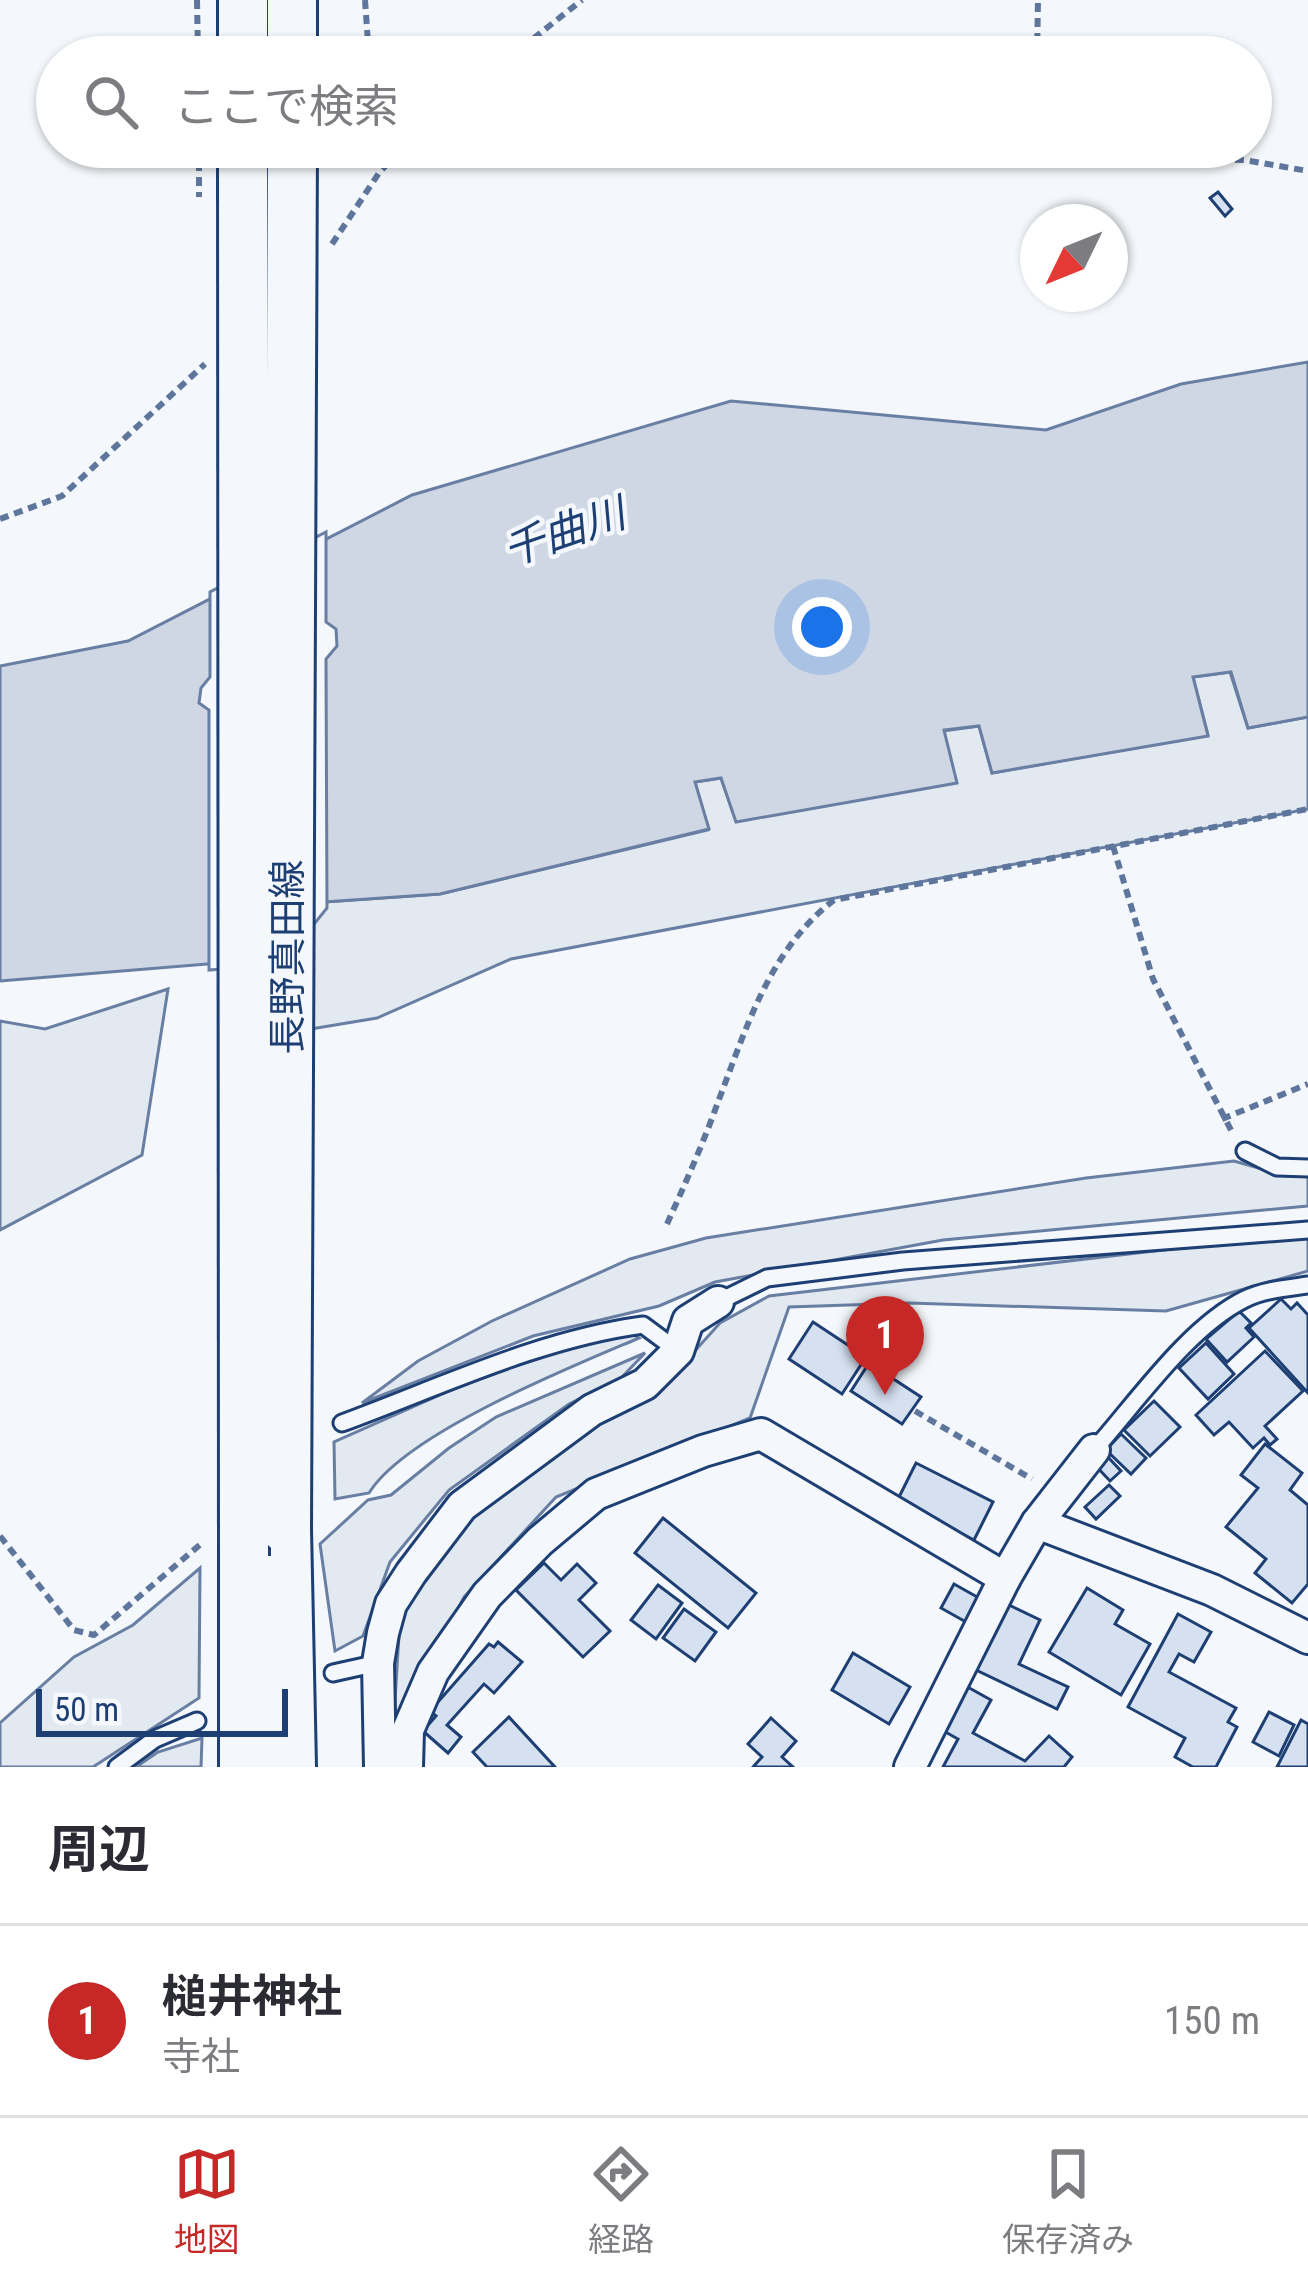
<!DOCTYPE html>
<html lang="ja">
<meta charset="utf-8">
<style>
:root{--surface:#fff;--page:#f2f2f3;--text:#2b2b33;--muted:#7c7c81;--line:#e1e1e2;--accent:#c62828}
body{margin:0;font-family:"Roboto Condensed","Noto Sans JP",sans-serif;background:var(--page);color:var(--text)}
.compass{position:absolute;left:1020px;top:204px;width:108px;height:108px;border-radius:50%;background:var(--surface);box-shadow:0 3px 9px #0004;rotate:227deg}
.scale{position:absolute;left:36px;bottom:30px;width:252px;box-sizing:border-box;padding-left:12px;border:6px solid #1d3f73;border-top:0;font-size:33px;line-height:42px;white-space:nowrap;color:#1d3f73;-webkit-text-stroke:9px #f4f7fb;paint-order:stroke}
.you{position:absolute;left:822px;top:627px;width:42px;height:42px;margin:-30px;border:9px solid #fff;border-radius:50%;background:#1a73e8;box-shadow:0 0 0 18px #1a73e833}
.badge{display:grid;place-items:center;width:78px;height:78px;border-radius:50%;background:var(--accent);color:#fff;font-size:39px;font-weight:700}
.pin{position:absolute;translate:-50% -99px;filter:drop-shadow(0 3px 6px #0008)}
.pin::after{content:'';position:absolute;top:63px;width:42px;height:36px;background:inherit;clip-path:polygon(0 0,100% 0,50% 100%)}
.list{margin:0;padding:0;list-style:none}
h2{display:flex;justify-content:space-between;align-items:center;height:156px;margin:0;padding:0 48px;font-size:51px}
h2 small{font-size:39px;font-weight:400;color:var(--muted)}
.list li{display:grid;grid-template-columns:78px 1fr auto;gap:36px;align-items:center;box-sizing:border-box;height:192px;padding:0 48px;border-top:3px solid var(--line)}
.list b{display:block;font-size:45px;white-space:nowrap}
.list p{margin:0;font-size:39px;white-space:nowrap;color:var(--muted)}
.list em{font-size:39px;font-style:normal;color:var(--muted)}
.icon{flex:none;width:66px;height:66px;fill:none;stroke:currentColor;stroke-width:2;stroke-linecap:round;stroke-linejoin:round}
.map{position:relative;flex:none;width:1308px;height:1767px;overflow:hidden}
.search{position:absolute;background:var(--surface);box-shadow:0 3px 9px #0004;left:36px;right:36px;top:36px;height:132px;display:flex;align-items:center;gap:30px;box-sizing:border-box;padding:0 42px;border-radius:66px;color:var(--muted);font-size:45px}
.sheet{height:348px;background:var(--surface)}
nav{display:flex;justify-content:space-around;align-items:center;box-sizing:border-box;height:168px;border-top:3px solid var(--line);background:var(--surface);font-size:33px;color:var(--muted)}
nav a{display:grid;justify-items:center;gap:6px}
nav .on{color:var(--accent)}
.map>svg:first-child{display:block}
.green{fill:#e3e9f0;stroke:#687fa3;stroke-width:3}
.water{fill:#cfd7e4;stroke:#687fa3;stroke-width:3}
.pier{fill:#f4f7fb;stroke:#687fa3;stroke-width:3}
.building{fill:#d5e0f0;stroke:#1d3f73;stroke-width:3}
.lines{fill:none;stroke-linecap:round;stroke-linejoin:round}
.lane-casing{stroke:#1d3f73;stroke-width:21}
.street-casing{stroke:#1d3f73;stroke-width:36}
.primary-casing{stroke:#1d3f73;stroke-width:54}
.path{stroke:#5e769c;stroke-width:6;stroke-dasharray:9 6;stroke-linecap:butt}
.lane{stroke:#f4f7fb;stroke-width:15}
.street{stroke:#f4f7fb;stroke-width:30}
.primary{stroke:#f4f7fb;stroke-width:48}
.primary-bridge-casing{stroke:#1d3f73;stroke-width:54;stroke-linecap:butt}
.primary-bridge{stroke:#f4f7fb;stroke-width:48}
.labels{text-anchor:middle;dominant-baseline:central;stroke-width:9;stroke-linejoin:round;paint-order:stroke}
.street-label{font-size:39px;fill:#1d3f73;stroke:#f4f7fb}
.water-label{font-size:42px;font-style:italic;fill:#1d3f73;stroke:#f4f7fb}
</style>
<div class="map">
<svg width="1308" height="1767" viewBox="0 0 1308 1767">
<rect width="100%" height="100%" fill="#f4f7fb"/>
<g class="green">
<polygon points="1230,672 1248,728 1308,717 1308,809 511,959 377,1018 275,1035 280,958 324,902 440,894 708,830 695,782 721,778 736,821 956,782 943,731 979,726 992,773 1208,735 1193,677"/>
<polygon points="168,989 142,1155 0,1230 0,1021 45,1029"/>
<polygon points="1234,1161 1279,1174 1308,1176 1308,1206 943,1240 715,1282 659,1306 533,1336 362,1403 418,1361 492,1321 630,1259 706,1238 1086,1178"/>
<polygon points="1308,1233 1308,1271 1166,1311 909,1303 789,1307 750,1418 556,1497 464,1597 393,1732 400,1619 432,1562 470,1518 684,1363 720,1323 769,1296"/>
<path d="M627 1331 639 1338C571 1367 406 1433 369 1493L335 1499 334 1442 494 1371Z"/>
<polygon points="645,1353 621,1378 569,1404 449,1490 390,1562 363,1636 335,1651 320,1544 368,1500 391,1495 449,1448 496,1417"/>
<polygon points="200,1568 199,1698 93,1767 0,1767 0,1723 74,1657 133,1625"/>
<polygon points="202,1738 201,1767 136,1767 158,1752"/>
</g>
<polygon class="water" points="1308,362 1308,717 1248,728 1231,672 1193,677 1208,736 992,773 979,726 944,730 957,783 736,822 721,778 695,782 709,829 440,894 324,902 280,958 0,981 0,666 128,641 412,495 731,401 1046,430 1181,384"/>
<polygon class="pier" points="326,532 326,622 336,629 337,646 326,659 327,908 282,964 209,970 209,710 199,703 201,688 210,677 210,592"/>
<g class="building">
<polygon points="1218,192 1232,209 1225,216 1210,198"/>
<polygon points="1281,1299 1291,1309 1297,1303 1308,1315 1308,1393 1249,1328"/>
<polygon points="1239,1311 1251,1323 1246,1328 1254,1337 1227,1362 1206,1339"/>
<polygon points="813,1322 866,1357 842,1394 789,1359"/>
<polygon points="1206,1343 1234,1374 1208,1399 1179,1368"/>
<polygon points="1265,1351 1303,1391 1265,1426 1277,1439 1270,1445 1264,1438 1253,1448 1229,1422 1214,1435 1196,1415"/>
<polygon points="869,1363 921,1397 902,1424 851,1391"/>
<polygon points="1154,1401 1180,1427 1150,1456 1124,1430"/>
<polygon points="1121,1434 1146,1458 1131,1474 1106,1450"/>
<polygon points="1265,1444 1302,1473 1290,1490 1308,1505 1308,1584 1292,1603 1255,1573 1266,1559 1226,1527 1258,1488 1241,1475"/>
<polygon points="1106,1455 1121,1471 1110,1481 1095,1465"/>
<polygon points="916,1463 993,1502 974,1540 897,1501"/>
<polygon points="1109,1485 1120,1496 1096,1519 1085,1507"/>
<polygon points="663,1518 756,1593 728,1628 635,1553"/>
<polygon points="544,1563 561,1580 577,1564 596,1583 579,1600 610,1631 583,1657 516,1590"/>
<polygon points="954,1584 979,1598 966,1622 941,1608"/>
<polygon points="658,1585 682,1603 656,1639 631,1620"/>
<polygon points="1087,1588 1123,1610 1115,1624 1150,1644 1121,1695 1049,1652"/>
<polygon points="1003,1602 1040,1620 1019,1664 1068,1687 1057,1709 972,1668"/>
<polygon points="684,1609 716,1632 695,1661 663,1638"/>
<polygon points="1178,1614 1211,1632 1194,1662 1179,1654 1169,1672 1236,1708 1228,1722 1237,1727 1216,1767 1193,1767 1175,1757 1185,1738 1128,1707"/>
<polygon points="498,1642 522,1662 494,1693 484,1684 447,1725 461,1737 448,1753 423,1731 436,1716 430,1711 489,1644 494,1647"/>
<polygon points="853,1653 910,1687 889,1724 832,1690"/>
<polygon points="964,1685 991,1700 973,1733 1025,1761 1049,1736 1072,1757 1064,1767 943,1767 958,1739 940,1729"/>
<polygon points="1269,1712 1294,1725 1279,1756 1253,1742"/>
<polygon points="509,1717 555,1767 487,1767 473,1752"/>
<polygon points="771,1718 796,1741 782,1757 793,1767 753,1767 762,1757 748,1744"/>
<polygon points="1301,1720 1308,1724 1308,1767 1277,1767"/>
</g>
<g class="lines">
<defs>
<g id="lane">
<polyline points="1245,1151 1277,1167 1308,1168"/>
<polyline points="718,1302 767,1278 903,1261 1308,1230"/>
<path d="M342 1423C440 1387 539 1339 643 1325L678 1351"/>
<path d="M1094 1450C1136 1403 1188 1327 1245 1299 1263 1290 1287 1288 1308 1285"/>
<polyline points="333,1673 378,1663"/>
<polyline points="117,1767 155,1739 197,1721"/>
</g>
<g id="street">
<polyline points="1037,1523 1212,1590 1308,1638"/>
<polyline points="380,1767 378,1663 383,1633 391,1604 411,1573 462,1506 592,1410 645,1384 678,1351 688,1321 718,1302"/>
<polyline points="407,1767 408,1730 433,1672 487,1595 540,1541 596,1494 703,1451 761,1434 1005,1578"/>
<polyline points="910,1767 1005,1578 1037,1523 1094,1450"/>
</g>
<g id="primary">
<polyline points="243,0 243,57"/>
<polyline points="292,57 292,0"/>
<polyline points="286,1529 291,1767"/>
<polyline points="244,1767 244,1556"/>
</g>
</defs>
<use href="#lane" class="lane-casing"/>
<use href="#street" class="street-casing"/>
<use href="#primary" class="primary-casing"/>
<g class="path">
<polyline points="197,0 198,57"/>
<polyline points="365,0 369,57"/>
<polyline points="510,57 582,0"/>
<polyline points="1037,57 1038,0"/>
<polyline points="199,147 199,197"/>
<polyline points="1044,147 1048,154 1244,160 1308,171"/>
<polyline points="332,244 379,173 403,147"/>
<polyline points="0,519 62,496 205,364"/>
<polyline points="1113,846 1153,979 1233,1134"/>
<polyline points="1222,1119 1308,1084"/>
<path d="M667 1224C685 1184 703 1144 718 1102 746 1029 769 950 834 900L1308 809"/>
<polyline points="915,1411 1032,1479"/>
<polyline points="0,1536 74,1630 94,1635 202,1543"/>
</g>
<use href="#lane" class="lane"/>
<use href="#street" class="street"/>
<use href="#primary" class="primary"/>
<defs>
<g id="primary-bridge">
<polyline points="243,147 244,1556"/>
<polyline points="286,1529 292,147"/>
</g>
</defs>
<use href="#primary-bridge" class="primary-bridge-casing"/>
<use href="#primary-bridge" class="primary-bridge"/>
</g>
<g class="labels">
<g class="street-label">
<text transform="translate(288 957) rotate(-90)">長野真田線</text>
</g>
<g class="water-label">
<text transform="translate(564 532) rotate(-19)">千曲川</text>
</g>
</g>
</svg>
<svg class="compass" viewBox="-18 -18 36 36"><path d="M0-13l5 13h-10z" fill="#e53935"/><path d="M0 13l5-13h-10z" fill="#7c7c81"/></svg>
<div class="scale">50 m</div>
<div class="you"></div>
<div class="pin badge" style="left:885px;top:1395px">1</div>
<div class="search"><svg class="icon" aria-label="search" viewBox="0 0 24 24"><circle cx="10" cy="10" r="6"/><path d="M15 15l6 6"/></svg>ここで検索</div>
</div>
<section class="sheet">
<h2>周辺<small></small></h2>
<ul class="list">
<li><span class="badge">1</span><div><b>槌井神社</b><p>寺社</p></div><em>150 m</em></li>
</ul>
</section>
<nav>
<a class="on"><svg class="icon" aria-label="map" viewBox="0 0 24 24"><path d="M3 6l6-2 6 2 6-2v14l-6 2-6-2-6 2zM9 4v14M15 6v14"/></svg>地図</a>
<a><svg class="icon" aria-label="directions" viewBox="0 0 24 24"><path d="M12 3l9 9-9 9-9-9zM9 14v-3h6M13 9l2 2-2 2"/></svg>経路</a>
<a><svg class="icon" aria-label="saved" viewBox="0 0 24 24"><path d="M7 4h10v16l-5-4-5 4z"/></svg>保存済み</a>
</nav>
